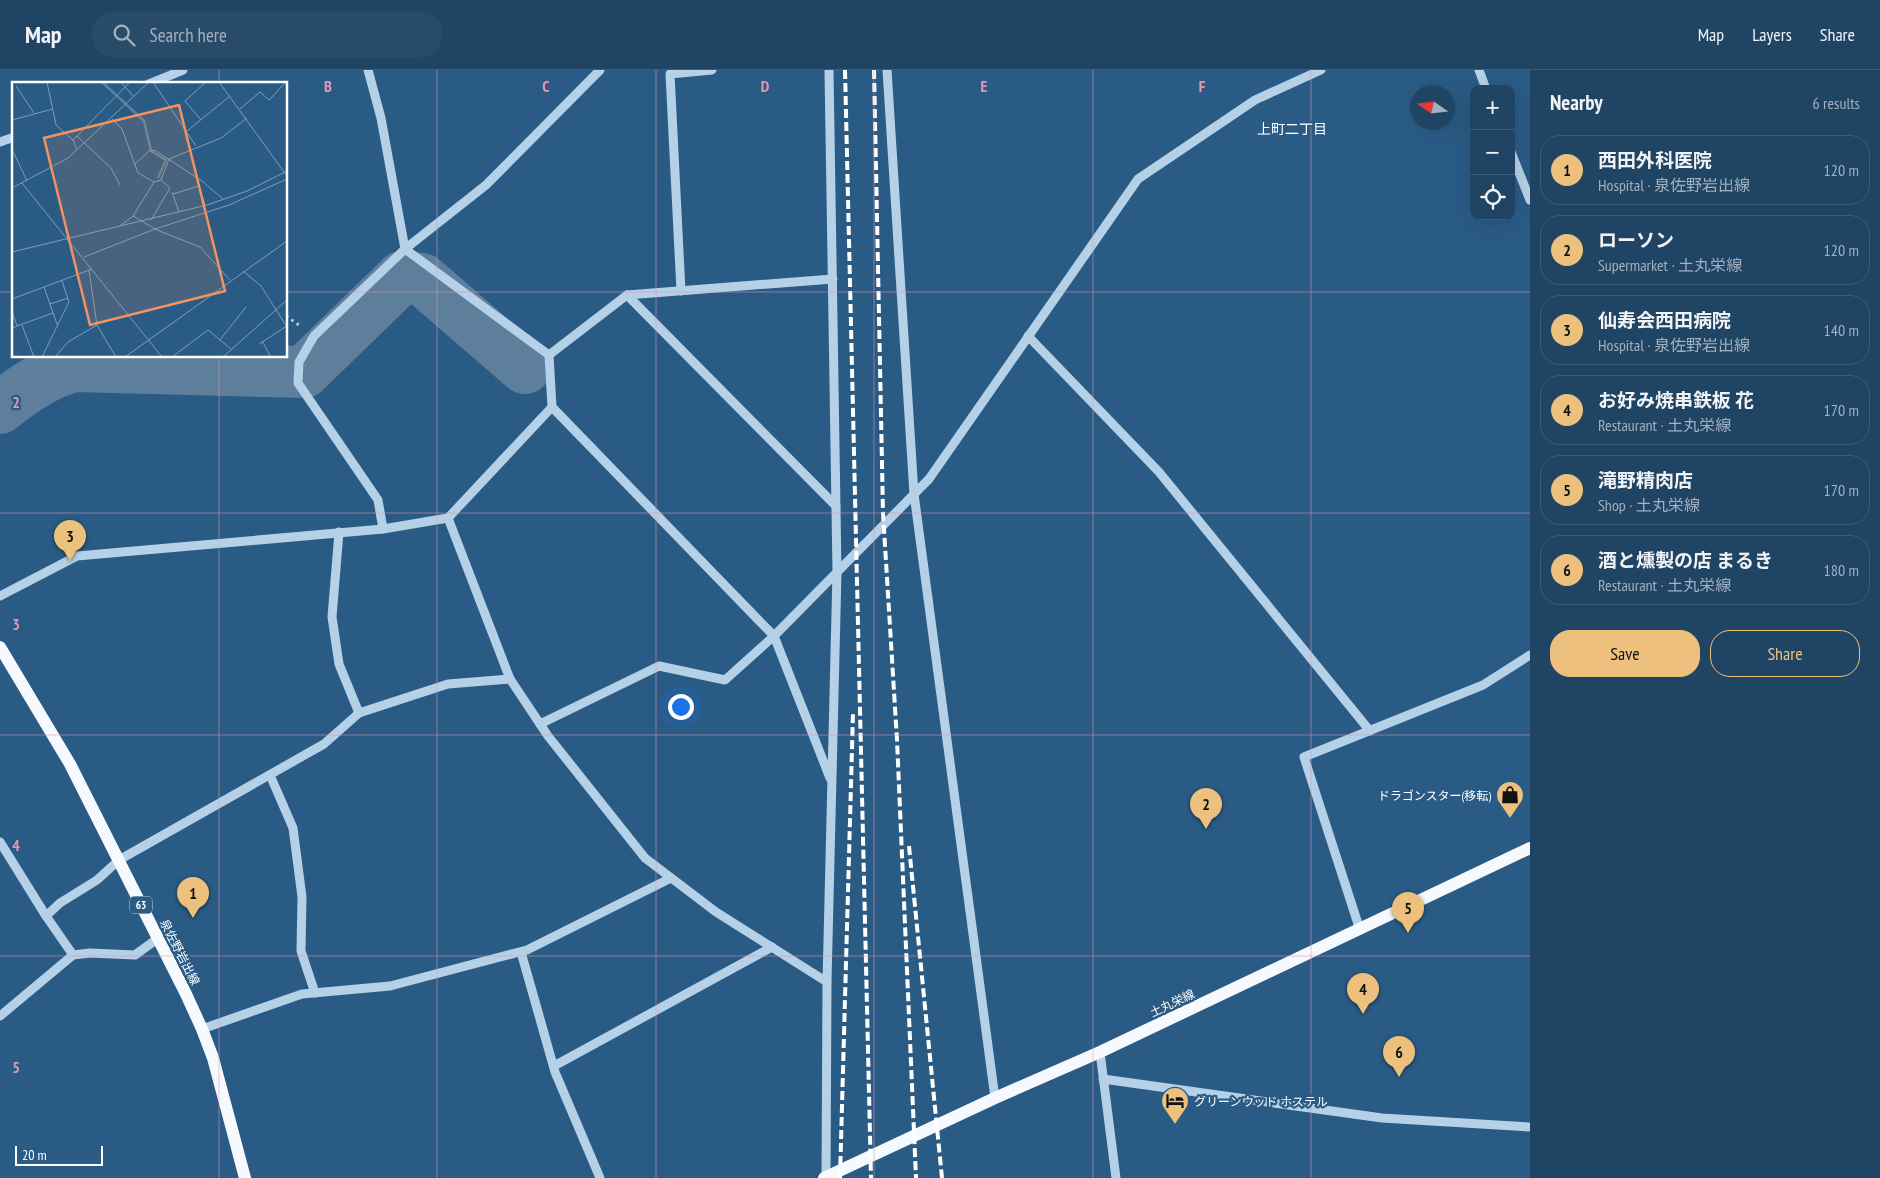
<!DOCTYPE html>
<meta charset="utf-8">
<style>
:root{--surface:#204464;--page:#284b6a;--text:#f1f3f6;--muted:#a2b0bf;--line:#3d5c78;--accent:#edc17d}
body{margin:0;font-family:"PT Sans Narrow","Noto Sans JP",sans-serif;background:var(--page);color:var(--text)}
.controls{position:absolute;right:15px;top:15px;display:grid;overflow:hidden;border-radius:10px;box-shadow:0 5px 20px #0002}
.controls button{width:45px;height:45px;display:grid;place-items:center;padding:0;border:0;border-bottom:1px solid var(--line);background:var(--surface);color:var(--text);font:25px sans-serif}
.compass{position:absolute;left:1410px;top:15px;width:45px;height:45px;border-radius:50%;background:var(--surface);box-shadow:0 5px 20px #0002;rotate:284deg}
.scale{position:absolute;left:15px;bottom:12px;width:88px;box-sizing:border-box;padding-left:5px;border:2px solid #fff;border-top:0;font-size:14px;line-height:18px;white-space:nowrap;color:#fff;-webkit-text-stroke:4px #2a5b85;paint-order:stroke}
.you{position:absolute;left:680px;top:636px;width:18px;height:18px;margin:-12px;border:4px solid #fff;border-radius:50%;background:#1a73e8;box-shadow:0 0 0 8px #1a73e833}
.badge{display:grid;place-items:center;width:32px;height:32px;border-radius:50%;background:var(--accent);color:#111;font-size:16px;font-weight:700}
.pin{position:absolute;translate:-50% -41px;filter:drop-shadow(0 1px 2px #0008)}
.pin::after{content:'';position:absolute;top:26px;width:18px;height:15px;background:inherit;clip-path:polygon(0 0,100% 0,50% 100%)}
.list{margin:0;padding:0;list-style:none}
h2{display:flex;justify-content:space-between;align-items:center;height:65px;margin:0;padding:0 20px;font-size:21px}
h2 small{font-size:16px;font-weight:400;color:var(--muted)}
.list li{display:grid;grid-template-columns:32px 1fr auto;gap:15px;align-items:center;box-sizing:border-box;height:70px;margin:0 10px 10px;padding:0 10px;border:1px solid var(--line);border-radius:20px}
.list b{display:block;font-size:19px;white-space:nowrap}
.list p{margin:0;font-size:16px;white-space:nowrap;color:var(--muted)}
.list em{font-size:16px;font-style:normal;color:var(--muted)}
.actions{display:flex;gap:10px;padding:15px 20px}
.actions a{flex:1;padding:11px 0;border:1px solid var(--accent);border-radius:20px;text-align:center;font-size:18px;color:var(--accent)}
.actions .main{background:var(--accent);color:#111}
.icon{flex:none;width:28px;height:28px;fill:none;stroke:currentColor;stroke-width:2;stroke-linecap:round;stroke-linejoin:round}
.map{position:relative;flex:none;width:1530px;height:1108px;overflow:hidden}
header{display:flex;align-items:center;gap:30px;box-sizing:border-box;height:70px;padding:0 25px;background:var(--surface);border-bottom:1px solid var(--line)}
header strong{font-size:24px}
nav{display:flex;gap:28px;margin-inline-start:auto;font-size:18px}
.search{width:350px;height:45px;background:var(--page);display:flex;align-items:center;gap:12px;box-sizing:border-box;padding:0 18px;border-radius:20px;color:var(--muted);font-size:19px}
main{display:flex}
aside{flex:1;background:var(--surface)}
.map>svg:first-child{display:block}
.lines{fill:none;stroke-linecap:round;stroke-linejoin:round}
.river{stroke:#5e7f9b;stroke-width:52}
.path{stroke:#b5d1e7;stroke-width:3;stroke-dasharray:2.5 4;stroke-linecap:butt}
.minor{stroke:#b5d1e7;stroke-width:9}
.major{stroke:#f6fafe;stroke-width:12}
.rail{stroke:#fff;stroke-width:4;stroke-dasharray:9 4;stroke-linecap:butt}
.grid{fill:none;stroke:#e497b5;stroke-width:1;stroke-opacity:0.55}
.labels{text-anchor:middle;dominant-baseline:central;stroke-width:4.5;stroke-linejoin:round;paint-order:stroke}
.shield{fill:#2a5b85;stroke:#bfceda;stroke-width:1}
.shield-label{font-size:11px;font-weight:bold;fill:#fff}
.poi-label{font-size:12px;fill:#fff;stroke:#2a5b85;text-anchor:end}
.street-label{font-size:12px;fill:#fff;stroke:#2a5b85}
.neighbourhood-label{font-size:14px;fill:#fff;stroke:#2a5b85}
.inset-river{fill:none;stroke:#5e7f9b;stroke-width:2.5}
.inset-road{fill:none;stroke:#7f9db6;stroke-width:1}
.view{fill:#f09361;fill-opacity:0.15;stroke:#f09361;stroke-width:2.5}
.inset-edge{fill:none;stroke:#fff;stroke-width:2.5}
.grid-label{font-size:16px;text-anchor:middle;font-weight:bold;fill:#e497b5;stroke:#2a5b85;stroke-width:4.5;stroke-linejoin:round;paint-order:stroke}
</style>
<header>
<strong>Map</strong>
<div class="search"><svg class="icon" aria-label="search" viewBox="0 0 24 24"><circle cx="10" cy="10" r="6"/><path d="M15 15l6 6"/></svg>Search here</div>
<nav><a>Map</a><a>Layers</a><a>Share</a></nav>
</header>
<main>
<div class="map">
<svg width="1530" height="1108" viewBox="0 0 1530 1108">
<rect width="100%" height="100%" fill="#2a5b85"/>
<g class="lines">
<path class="river" d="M0 338C22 320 46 303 74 296L304 302 402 207 422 209 525 298"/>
<polyline class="path" points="286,246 299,255"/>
<g class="minor">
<polyline points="368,0 381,48 405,179 549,285 552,337 774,566 725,610 659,596 540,654"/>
<polyline points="887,0 914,424 995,1028"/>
<polyline points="1479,0 1486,19"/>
<polyline points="149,14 183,0"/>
<polyline points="0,72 14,67"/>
<polyline points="1511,82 1530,130"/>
<polyline points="681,221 670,4 712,0"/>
<polyline points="627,225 833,209"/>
<polyline points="1028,266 1159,402 1370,661"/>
<polyline points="549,285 627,225 836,436"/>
<polyline points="448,448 510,609 548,666 645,788 716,842 827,912"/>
<polyline points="383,459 378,430 298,313 299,292 314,266 405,179 486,115 600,0"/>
<polyline points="339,462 332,547 339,594 359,643"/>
<polyline points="0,526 77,486 383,459 448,448 552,337"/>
<polyline points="270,705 293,758 302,827 301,881 315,923"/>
<polyline points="830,708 774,566 929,409 1138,109 1255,30 1321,0"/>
<polyline points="0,772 46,846 73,885"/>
<polyline points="46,846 60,833 97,810 119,790 324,674 359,643 448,614 510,609"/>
<polyline points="1360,860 1304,687 1483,615 1530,585"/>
<polyline points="521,882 555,1002 600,1108"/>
<polyline points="0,946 73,885 90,883 135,885 157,869"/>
<polyline points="202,959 302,924 390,916 527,880 671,808"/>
<polyline points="1100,982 1116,1108"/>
<polyline points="554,996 772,877"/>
<polyline points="1103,1009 1382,1048 1530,1057"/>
<polyline points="826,1108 827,912 837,502 829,0"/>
</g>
<g class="major">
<polyline points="0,577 70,694 186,924 202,959 213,988 245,1108"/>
<polyline points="824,1108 995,1028 1100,982 1530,778"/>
</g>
<g class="rail">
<polyline points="845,0 871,1108"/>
<polyline points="874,0 883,443 897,670 916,1108"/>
<polyline points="909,776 942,1108"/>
<polyline points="840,1108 853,643"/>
</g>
</g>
<path class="grid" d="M219 0V14M437 0V1108M656 0V1108M874 0V1108M1093 0V1108M1311 0V1108M0 222H14M286 222H1530M219 286V1108M0 443H1530M0 665H1530M0 886H1530"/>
<defs>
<symbol id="shop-pin" viewBox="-11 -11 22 30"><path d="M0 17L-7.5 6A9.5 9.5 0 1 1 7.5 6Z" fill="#edc17d" stroke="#2a5b85"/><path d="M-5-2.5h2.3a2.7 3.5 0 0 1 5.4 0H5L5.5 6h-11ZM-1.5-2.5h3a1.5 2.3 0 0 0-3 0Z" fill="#111"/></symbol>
<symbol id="hotel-pin" viewBox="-11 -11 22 30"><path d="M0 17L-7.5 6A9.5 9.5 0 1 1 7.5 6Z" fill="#edc17d" stroke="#2a5b85"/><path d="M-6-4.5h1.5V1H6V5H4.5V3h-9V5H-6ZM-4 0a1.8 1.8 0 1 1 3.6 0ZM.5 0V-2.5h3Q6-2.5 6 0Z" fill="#111"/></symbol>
</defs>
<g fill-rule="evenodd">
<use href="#shop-pin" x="1494" y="709" width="32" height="43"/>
<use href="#hotel-pin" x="1159" y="1015" width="32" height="43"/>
</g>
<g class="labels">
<rect class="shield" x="130" y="826.5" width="22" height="17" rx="4"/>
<g class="shield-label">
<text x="141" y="835">63</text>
</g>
<g class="poi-label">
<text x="1491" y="725">ドラゴンスター(移転)</text>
<text x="1194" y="1031" text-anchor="start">グリーンウッド ホステル</text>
</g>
<g class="street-label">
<text transform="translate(180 882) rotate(63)">泉佐野岩出線</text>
<text transform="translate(1172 933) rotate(-25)">土丸栄線</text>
</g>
<g class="neighbourhood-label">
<text x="1292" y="59">上町二丁目</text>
</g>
</g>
<g transform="translate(12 12)">
<rect width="275" height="275" fill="#2a5b85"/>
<path class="inset-river" d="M90 0 132 39 139 69 154 78 146 96"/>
<path class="inset-road" d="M35 0 44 43 61 58 65 68M109 0 122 15M141 0 184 64M207 0 275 94M4 4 22 31M228 27 248 10 257 18 274 0M100 37 110 47 126 91 142 100M0 38 41 27M189 38 173 19 194 0M175 49 218 14M65 54 99 86 108 103M61 58 118 0M0 67 15 99M122 83 138 68 144 69 190 99 211 117M10 101 150 275M0 106 56 76 137 0M160 110 167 130M161 112 187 104 193 123M121 134 142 100 149 98 157 77 209 56 235 36M139 138 158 106 149 98M108 144 121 134 145 148 188 165 218 198M0 170 195 123 235 109 275 89M72 175 143 147 217 123 275 97M77 188 85 243 104 275M231 189 249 204 275 245M32 205 46 245M0 217 80 187M38 222 56 216M0 229 5 244 0 246M10 243 22 275M5 244 41 231M208 258 234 225M250 259 259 275M247 262 275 244M30 275 57 220 50 199M43 275 56 260 85 243M113 275 275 159M160 275 196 248 219 267M211 275 275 218"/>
<path class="view" d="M167 23 213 209 78 243 32 56Z"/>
<rect width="275" height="275" class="inset-edge"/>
</g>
<g class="grid-label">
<text x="328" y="22">B</text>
<text x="546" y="22">C</text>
<text x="765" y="22">D</text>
<text x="984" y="22">E</text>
<text x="1202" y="22">F</text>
<text x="16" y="338">2</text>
<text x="16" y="560">3</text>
<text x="16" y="781">4</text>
<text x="16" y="1003">5</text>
</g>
</svg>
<div class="controls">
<button>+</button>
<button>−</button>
<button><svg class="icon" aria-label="locate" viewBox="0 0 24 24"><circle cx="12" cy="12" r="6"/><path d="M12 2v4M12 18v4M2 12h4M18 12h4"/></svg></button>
</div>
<svg class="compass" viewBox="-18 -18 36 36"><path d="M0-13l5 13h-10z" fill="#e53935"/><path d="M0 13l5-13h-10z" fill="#a2b0bf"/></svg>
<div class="scale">20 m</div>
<div class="you"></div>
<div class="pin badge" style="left:193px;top:848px">1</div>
<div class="pin badge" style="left:1206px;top:759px">2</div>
<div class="pin badge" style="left:70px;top:491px">3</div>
<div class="pin badge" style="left:1363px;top:944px">4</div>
<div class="pin badge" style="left:1408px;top:863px">5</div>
<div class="pin badge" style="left:1399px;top:1007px">6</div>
</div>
<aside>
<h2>Nearby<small>6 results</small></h2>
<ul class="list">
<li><span class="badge">1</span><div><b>西田外科医院</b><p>Hospital · 泉佐野岩出線</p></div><em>120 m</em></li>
<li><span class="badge">2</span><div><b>ローソン</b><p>Supermarket · 土丸栄線</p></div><em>120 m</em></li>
<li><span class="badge">3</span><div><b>仙寿会西田病院</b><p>Hospital · 泉佐野岩出線</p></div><em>140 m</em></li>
<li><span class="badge">4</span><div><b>お好み焼串鉄板 花</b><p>Restaurant · 土丸栄線</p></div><em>170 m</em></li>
<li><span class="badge">5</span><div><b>滝野精肉店</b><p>Shop · 土丸栄線</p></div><em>170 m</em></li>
<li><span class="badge">6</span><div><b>酒と燻製の店 まるき</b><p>Restaurant · 土丸栄線</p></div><em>180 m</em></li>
</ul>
<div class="actions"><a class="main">Save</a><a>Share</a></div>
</aside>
</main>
